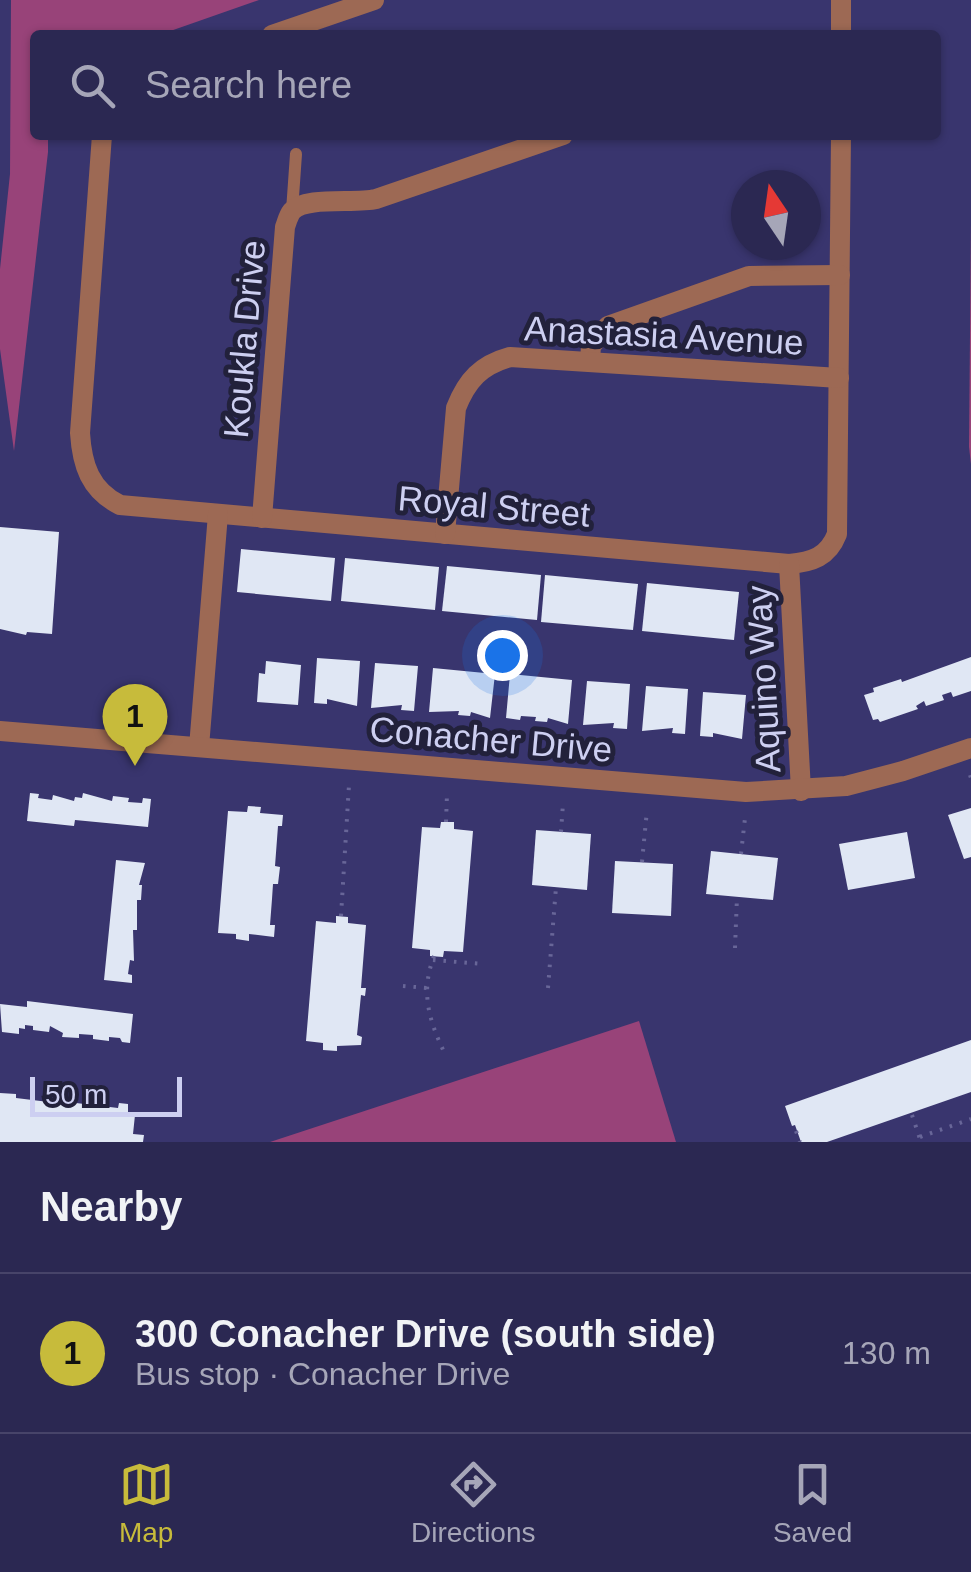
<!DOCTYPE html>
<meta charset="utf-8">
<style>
:root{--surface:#2b2852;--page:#333059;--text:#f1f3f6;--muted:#a6a6b8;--line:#474469;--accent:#c7bb3b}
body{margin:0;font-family:Helvetica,sans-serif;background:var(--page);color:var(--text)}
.compass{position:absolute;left:731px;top:170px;width:90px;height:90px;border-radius:50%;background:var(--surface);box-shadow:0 2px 8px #0004;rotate:347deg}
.scale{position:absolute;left:30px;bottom:25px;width:152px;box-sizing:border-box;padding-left:10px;border:5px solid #cdcff1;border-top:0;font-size:28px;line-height:35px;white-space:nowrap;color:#cdcff1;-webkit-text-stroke:8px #22213b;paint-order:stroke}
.you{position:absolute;left:502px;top:655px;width:35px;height:35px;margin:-25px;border:8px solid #fff;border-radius:50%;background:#1a73e8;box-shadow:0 0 0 15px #1a73e833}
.badge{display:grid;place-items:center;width:65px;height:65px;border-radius:50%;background:var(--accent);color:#111;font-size:32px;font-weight:700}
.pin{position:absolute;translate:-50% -82px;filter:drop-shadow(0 2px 5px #0008)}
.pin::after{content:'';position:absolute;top:52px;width:35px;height:30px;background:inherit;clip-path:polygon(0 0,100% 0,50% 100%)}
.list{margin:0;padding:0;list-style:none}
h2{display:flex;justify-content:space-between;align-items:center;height:130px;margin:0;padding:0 40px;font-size:42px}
h2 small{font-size:32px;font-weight:400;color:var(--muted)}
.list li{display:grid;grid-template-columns:65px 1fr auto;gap:30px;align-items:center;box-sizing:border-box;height:160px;padding:0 40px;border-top:2px solid var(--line)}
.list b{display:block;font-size:38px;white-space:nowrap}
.list p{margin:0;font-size:32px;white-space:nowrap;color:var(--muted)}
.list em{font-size:32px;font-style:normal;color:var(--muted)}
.icon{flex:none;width:55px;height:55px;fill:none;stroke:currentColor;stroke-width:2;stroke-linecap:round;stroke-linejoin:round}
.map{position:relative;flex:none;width:971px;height:1142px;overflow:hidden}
.search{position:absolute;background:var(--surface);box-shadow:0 2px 8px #0004;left:30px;right:30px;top:30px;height:110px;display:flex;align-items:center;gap:25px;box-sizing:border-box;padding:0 35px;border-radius:10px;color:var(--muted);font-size:38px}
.sheet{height:290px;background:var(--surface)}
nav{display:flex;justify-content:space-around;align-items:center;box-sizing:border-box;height:140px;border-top:2px solid var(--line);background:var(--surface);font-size:28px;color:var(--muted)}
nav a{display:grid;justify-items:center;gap:5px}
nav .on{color:var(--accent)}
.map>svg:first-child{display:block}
.green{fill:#984379}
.building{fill:#e0e7f4}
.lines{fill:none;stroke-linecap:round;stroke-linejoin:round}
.path{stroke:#686698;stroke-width:4;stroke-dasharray:2.5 8;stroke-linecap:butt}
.service{stroke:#9d6954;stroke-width:12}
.minor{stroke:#9d6954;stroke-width:20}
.tertiary{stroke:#9d6954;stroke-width:20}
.labels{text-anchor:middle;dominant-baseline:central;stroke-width:10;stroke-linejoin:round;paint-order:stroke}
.street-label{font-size:35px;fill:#cdcff1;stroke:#22213b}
</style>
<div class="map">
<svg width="971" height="1142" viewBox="0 0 971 1142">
<rect width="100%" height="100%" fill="#39356e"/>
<g class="green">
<polygon points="11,0 259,0 159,35 35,35 35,135 48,135 48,152 14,451 0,349 0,269 10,174"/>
<polygon points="971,223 971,464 969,447"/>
<polygon points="639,1021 676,1142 270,1142"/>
</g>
<g class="building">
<polygon points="0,527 59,532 52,634 27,632 26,635 0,629"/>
<polygon points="241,549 335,558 331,601 237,592"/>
<polygon points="345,558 439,567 435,610 341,601"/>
<polygon points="447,566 541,575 537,620 442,611"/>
<polygon points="545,575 638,584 633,630 541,622"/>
<polygon points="647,583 739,592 734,640 642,631"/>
<polygon points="971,657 971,691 953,697 951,692 942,695 944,700 926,706 924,701 916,706 918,709 880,722 878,719 873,720 864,695 874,692 873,688 901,679 902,682"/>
<polygon points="317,658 360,661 357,706 327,699 327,704 314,703"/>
<polygon points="266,661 301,665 298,705 257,702 259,673 265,674"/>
<polygon points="375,663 418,666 414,711 401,710 402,705 371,708"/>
<polygon points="433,668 495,674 490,718 471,712 470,716 458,715 459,711 429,712"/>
<polygon points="510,674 572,680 568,724 548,718 547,722 535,721 536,717 521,716 520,720 506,718"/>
<polygon points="587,681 630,684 627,729 613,728 614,723 583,725"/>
<polygon points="646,686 688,689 685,734 672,733 673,728 642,731"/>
<polygon points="703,692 746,695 742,739 713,733 713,737 700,736"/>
<polygon points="30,793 39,794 38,798 52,800 53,795 74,801 75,797 82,798 83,793 112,801 113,796 129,798 128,802 142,803 143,798 151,799 148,827 75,820 74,826 27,821"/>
<polygon points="248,806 261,807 260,813 283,815 282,826 278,826 275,866 280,867 278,884 273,884 272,899 270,925 275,925 274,937 249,934 249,941 236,939 236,934 218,933 228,811 247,812"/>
<polygon points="971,808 971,857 964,859 948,815"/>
<polygon points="441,822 454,822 454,829 473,831 463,952 444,951 443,957 430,956 430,950 412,948 422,827 440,828"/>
<polygon points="536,830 591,834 587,890 532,885"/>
<polygon points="907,832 915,878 848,890 839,844"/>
<polygon points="711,851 778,858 773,900 706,894"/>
<polygon points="116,860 145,863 139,885 142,885 141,900 137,900 137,930 133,930 134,961 130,960 128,974 132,975 132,983 104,980"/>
<polygon points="615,861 673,864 671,916 612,913"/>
<polygon points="336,916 348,917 348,923 366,925 361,988 366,988 365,996 361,995 357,1035 362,1037 361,1045 337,1046 337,1051 323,1050 323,1043 306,1041 316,921 336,923"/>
<polygon points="27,1001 133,1014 130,1043 122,1042 120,1038 109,1037 109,1041 93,1039 93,1035 79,1034 79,1038 62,1037 63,1033 50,1026 49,1032 33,1030 33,1026 25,1025 25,1029 19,1028 19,1034 2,1032 0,1004 27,1007"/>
<polygon points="971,1040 971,1092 827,1142 801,1142 795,1125 792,1126 785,1106"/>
<polygon points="0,1093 16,1094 16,1098 57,1103 58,1097 77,1099 76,1103 118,1108 119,1103 128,1104 128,1114 135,1115 133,1134 144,1135 143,1142 0,1142"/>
</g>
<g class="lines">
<g class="path">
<polyline points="970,775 971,778"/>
<polyline points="446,822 447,794"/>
<polyline points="561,832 563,803"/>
<polyline points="741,854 745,818"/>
<polyline points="642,862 647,810"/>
<polyline points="341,916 349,785"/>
<polyline points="735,948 737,897"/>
<path d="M434 956C420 993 429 1021 446 1056"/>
<polyline points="433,960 483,964"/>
<polyline points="403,986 427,988"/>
<polyline points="548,988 556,887"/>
<polyline points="912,1115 921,1142"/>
<polyline points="796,1131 800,1142"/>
<polyline points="920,1137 971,1119"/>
</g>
<polyline class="service" points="292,211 296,154"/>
<g class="minor">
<polyline points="272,35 374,0"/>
<polyline points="841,35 841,0"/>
<path d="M102 135 80 433C82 465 90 490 120 505L789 564C812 562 828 557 837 534L841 135"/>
<polyline points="590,361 591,346 608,326 749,276 840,275"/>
<path d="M262 518 285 227C287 222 288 216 292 211 305 196 355 204 376 199L563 135"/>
<path d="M445 534 456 408C467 380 481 365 510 357L839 378"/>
<polyline points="789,564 801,791"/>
<polyline points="199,747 218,514"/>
</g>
<polyline class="tertiary" points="0,731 746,792 846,786 903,771 971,748"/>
</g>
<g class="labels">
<g class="street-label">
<text transform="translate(664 335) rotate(3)">Anastasia Avenue</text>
<text transform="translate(244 339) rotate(-85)">Koukla Drive</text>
<text transform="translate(494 506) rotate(5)">Royal Street</text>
<text transform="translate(763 679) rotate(-93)">Aquino Way</text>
<text transform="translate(491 739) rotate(5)">Conacher Drive</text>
</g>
</g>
</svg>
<svg class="compass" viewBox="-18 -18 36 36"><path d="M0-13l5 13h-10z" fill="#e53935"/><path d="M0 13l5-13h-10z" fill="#a6a6b8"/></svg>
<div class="scale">50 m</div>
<div class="you"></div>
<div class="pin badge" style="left:135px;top:766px">1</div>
<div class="search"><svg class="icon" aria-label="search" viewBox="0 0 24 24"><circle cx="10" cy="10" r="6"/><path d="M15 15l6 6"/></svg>Search here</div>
</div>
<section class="sheet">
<h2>Nearby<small></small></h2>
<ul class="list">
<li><span class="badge">1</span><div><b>300 Conacher Drive (south side)</b><p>Bus stop · Conacher Drive</p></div><em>130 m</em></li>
</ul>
</section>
<nav>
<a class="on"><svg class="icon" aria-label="map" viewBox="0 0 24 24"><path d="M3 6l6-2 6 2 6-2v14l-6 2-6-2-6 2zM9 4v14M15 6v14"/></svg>Map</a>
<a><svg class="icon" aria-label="directions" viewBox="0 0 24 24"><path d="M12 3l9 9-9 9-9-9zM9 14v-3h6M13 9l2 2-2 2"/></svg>Directions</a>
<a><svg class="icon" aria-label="saved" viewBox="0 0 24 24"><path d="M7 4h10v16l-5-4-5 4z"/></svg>Saved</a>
</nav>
